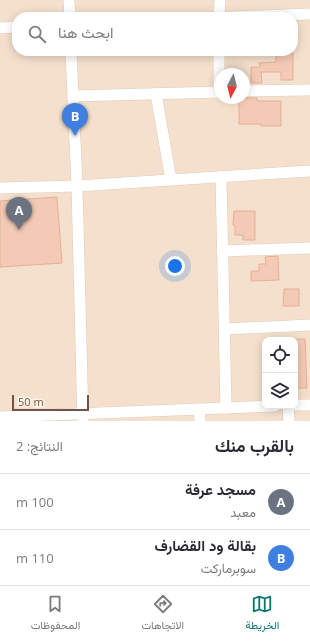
<!DOCTYPE html>
<html lang="ar">
<meta charset="utf-8">
<style>
:root{--surface:#fff;--page:#f2f2f3;--text:#2b2b33;--muted:#7c7c81;--line:#e1e1e2;--accent:#0f766e}
body{margin:0;font-family:"Open Sans",Vazirmatn,sans-serif;background:var(--page);color:var(--text);direction:rtl}
.controls{position:absolute;right:12px;bottom:12px;display:grid;overflow:hidden;border-radius:8px;box-shadow:0 2px 10px #0003}
.controls button{width:36px;height:36px;display:grid;place-items:center;padding:0;border:0;border-bottom:1px solid var(--line);background:var(--surface);color:var(--text);font:20px sans-serif}
.compass{position:absolute;left:214px;top:68px;width:36px;height:36px;border-radius:50%;background:var(--surface);box-shadow:0 2px 10px #0003;rotate:187deg}
.scale{position:absolute;left:12px;bottom:10px;width:77px;box-sizing:border-box;padding-left:4px;border:2px solid #735346;border-top:0;font-size:11px;line-height:14px;white-space:nowrap;color:#735346;-webkit-text-stroke:3px #fff3e5;paint-order:stroke}
.you{position:absolute;left:175px;top:266px;width:14px;height:14px;margin:-10px;border:3px solid #fff;border-radius:50%;background:#1a73e8;box-shadow:0 0 0 6px #1a73e833}
.badge{display:grid;place-items:center;width:26px;height:26px;border-radius:50%;background:var(--accent);color:#fff;font-size:13px;font-weight:700}
.pin{position:absolute;translate:-50% -33px;filter:drop-shadow(0 1px 2px #0008)}
.pin::after{content:'';position:absolute;top:21px;width:14px;height:12px;background:inherit;clip-path:polygon(0 0,100% 0,50% 100%)}
.list{margin:0;padding:0;list-style:none}
h2{display:flex;justify-content:space-between;align-items:center;height:52px;margin:0;padding:0 16px;font-size:17px}
h2 small{font-size:13px;font-weight:400;color:var(--muted)}
.list li{display:grid;grid-template-columns:26px 1fr auto;gap:12px;align-items:center;box-sizing:border-box;height:56px;padding:0 16px;border-top:1px solid var(--line)}
.list b{display:block;font-size:15px;white-space:nowrap}
.list p{margin:0;font-size:13px;white-space:nowrap;color:var(--muted)}
.list em{font-size:13px;font-style:normal;color:var(--muted)}
.icon{flex:none;width:22px;height:22px;fill:none;stroke:currentColor;stroke-width:2;stroke-linecap:round;stroke-linejoin:round}
.map{position:relative;flex:none;width:310px;height:421px;overflow:hidden;direction:ltr}
.search{position:absolute;background:var(--surface);box-shadow:0 2px 10px #0003;left:12px;right:12px;top:12px;height:44px;display:flex;align-items:center;gap:10px;box-sizing:border-box;padding:0 14px;border-radius:16px;color:var(--muted);font-size:15px}
.sheet{height:164px;background:var(--surface)}
nav{display:flex;justify-content:space-around;align-items:center;box-sizing:border-box;height:56px;border-top:1px solid var(--line);background:var(--surface);font-size:11px;color:var(--muted)}
nav a{display:grid;justify-items:center;gap:2px}
nav .on{color:var(--accent)}
.map>svg:first-child{display:block}
.residential{fill:#f4e0cc;fill-rule:evenodd}
.building{fill:#f3cab5;stroke:#e6af95}
.lines{fill:none;stroke-linecap:round;stroke-linejoin:round}
.minor-casing{stroke:#e2ccbd;stroke-width:12}
.minor{stroke:#fff;stroke-width:11}
</style>
<div class="map">
<svg width="310" height="421" viewBox="0 0 310 421">
<rect width="100%" height="100%" fill="#fdefde"/>
<path class="residential" d="M0 0H310V421H0ZM17 17H293V51H17ZM220 74H244V98H220ZM265 340H295V406H265Z"/>
<g class="building">
<polygon points="276,53 293,53 293,80 281,80 281,72 261,72 262,83 251,83 251,67 260,67 259,63 276,62"/>
<polygon points="239,98 257,98 257,101 281,101 281,126 261,126 261,124 239,124"/>
<polygon points="57,197 62,263 0,267 0,201"/>
<polygon points="234,211 255,211 255,240 243,240 243,235 235,235 235,226 233,225"/>
<polygon points="278,256 279,280 251,281 251,271 259,271 259,264 266,264 265,257"/>
<polygon points="284,289 299,289 299,306 283,306"/>
<polygon points="295,339 305,339 307,388 295,388"/>
</g>
<g class="lines">
<defs>
<g id="minor">
<polyline points="69,0 70,17"/>
<polyline points="219,17 220,0"/>
<polyline points="233,17 310,14"/>
<polyline points="0,28 17,27"/>
<polyline points="71,51 77,186 83,421"/>
<polyline points="244,91 310,90"/>
<polyline points="219,92 219,51"/>
<polyline points="156,94 171,180"/>
<polyline points="73,96 220,92"/>
<path d="M221 176C222 253 225 330 226 408"/>
<polyline points="0,188 77,186 310,171"/>
<polyline points="222,251 310,248"/>
<polyline points="225,329 310,325"/>
<polyline points="295,405 310,405"/>
<polyline points="288,406 289,421"/>
<polyline points="199,409 200,421"/>
<polyline points="0,417 275,406"/>
</g>
</defs>
<use href="#minor" class="minor-casing"/>
<use href="#minor" class="minor"/>
</g>
</svg>
<div class="controls">
<button><svg class="icon" aria-label="locate" viewBox="0 0 24 24"><circle cx="12" cy="12" r="6"/><path d="M12 2v4M12 18v4M2 12h4M18 12h4"/></svg></button>
<button><svg class="icon" aria-label="layers" viewBox="0 0 24 24"><path d="M12 4l9 5-9 5-9-5zM3 14l9 5 9-5"/></svg></button>
</div>
<svg class="compass" viewBox="-18 -18 36 36"><path d="M0-13l5 13h-10z" fill="#e53935"/><path d="M0 13l5-13h-10z" fill="#7c7c81"/></svg>
<div class="scale">50 m</div>
<div class="you"></div>
<div class="pin badge" style="left:19px;top:230px;background:#6b7280">A</div>
<div class="pin badge" style="left:75px;top:136px;background:#3f7fe0">B</div>
<div class="search"><svg class="icon" aria-label="search" viewBox="0 0 24 24"><circle cx="10" cy="10" r="6"/><path d="M15 15l6 6"/></svg>ابحث هنا</div>
</div>
<section class="sheet">
<h2>بالقرب منك<small>النتائج: 2</small></h2>
<ul class="list">
<li><span class="badge" style="background:#6b7280">A</span><div><b>مسجد عرفة</b><p>معبد</p></div><em>100 m</em></li>
<li><span class="badge" style="background:#3f7fe0">B</span><div><b>بقالة ود القضارف</b><p>سوبرماركت</p></div><em>110 m</em></li>
</ul>
</section>
<nav>
<a class="on"><svg class="icon" aria-label="map" viewBox="0 0 24 24"><path d="M3 6l6-2 6 2 6-2v14l-6 2-6-2-6 2zM9 4v14M15 6v14"/></svg>الخريطة</a>
<a><svg class="icon" aria-label="directions" viewBox="0 0 24 24"><path d="M12 3l9 9-9 9-9-9zM9 14v-3h6M13 9l2 2-2 2"/></svg>الاتجاهات</a>
<a><svg class="icon" aria-label="saved" viewBox="0 0 24 24"><path d="M7 4h10v16l-5-4-5 4z"/></svg>المحفوظات</a>
</nav>
